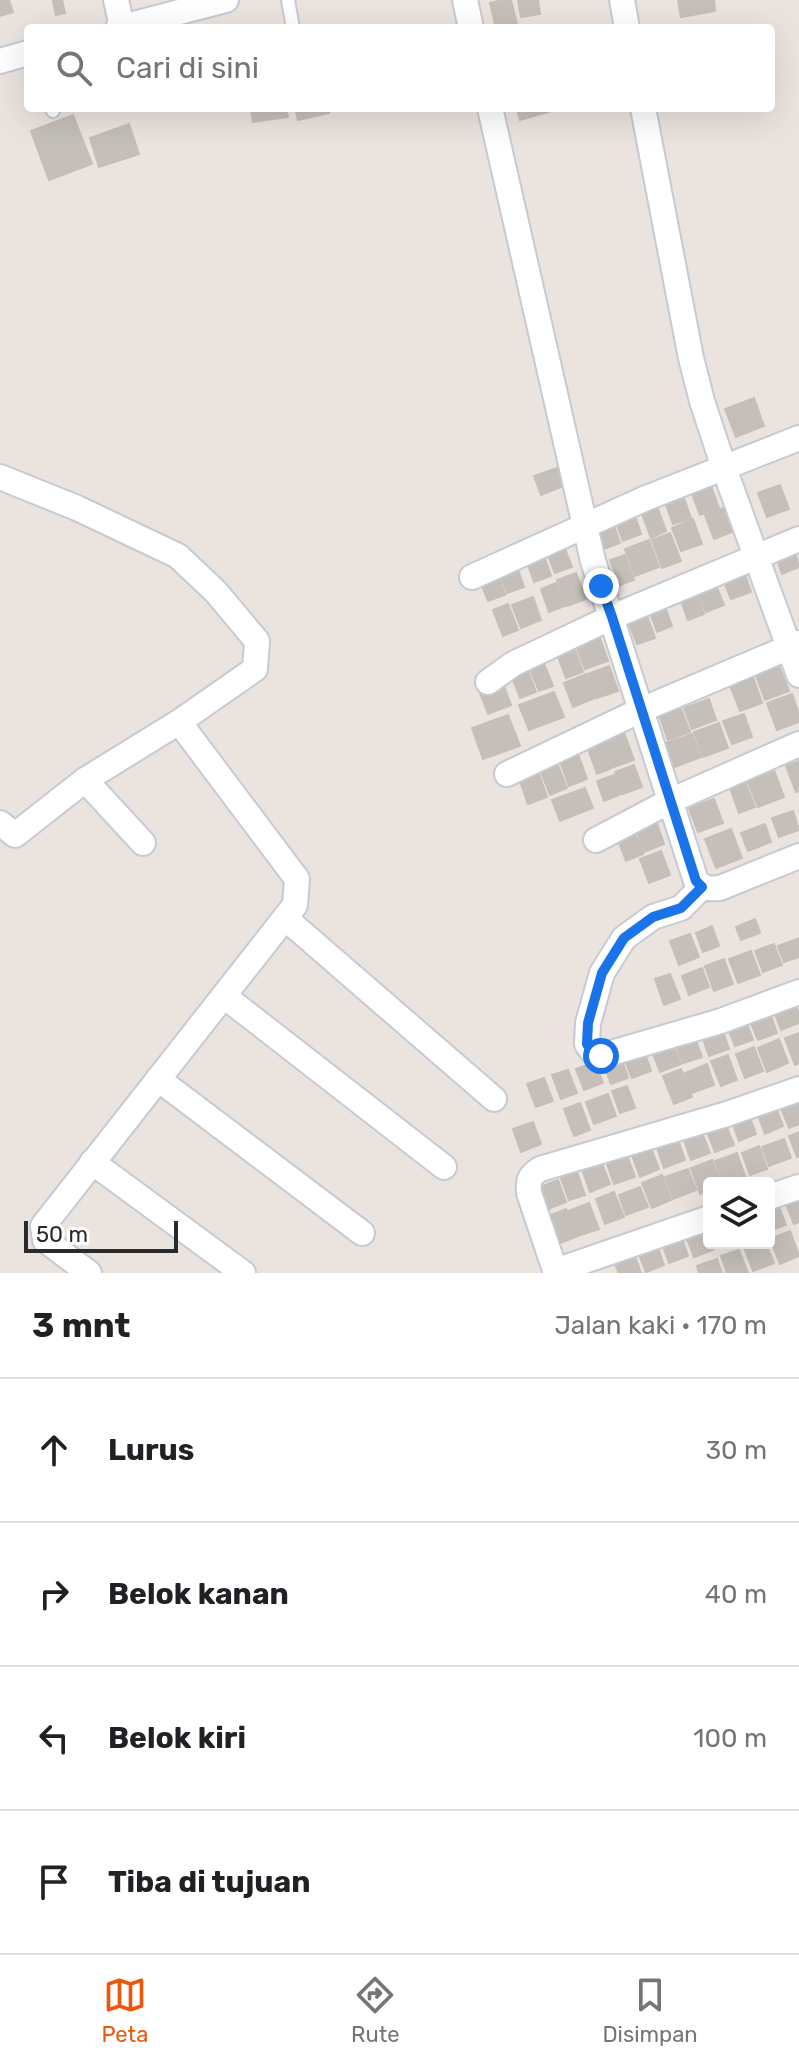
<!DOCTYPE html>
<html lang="id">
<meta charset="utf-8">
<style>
:root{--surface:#fff;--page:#f6f6f6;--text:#202124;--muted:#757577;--line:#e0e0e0;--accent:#ea580c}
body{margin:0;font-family:Rubik,sans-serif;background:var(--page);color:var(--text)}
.controls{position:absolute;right:24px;bottom:24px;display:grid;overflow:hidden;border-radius:8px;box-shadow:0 8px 32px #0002}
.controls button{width:72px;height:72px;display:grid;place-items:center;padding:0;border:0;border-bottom:2px solid var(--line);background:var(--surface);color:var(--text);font:40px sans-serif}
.scale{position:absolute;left:24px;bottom:20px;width:154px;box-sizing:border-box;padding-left:8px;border:4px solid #2a2a2a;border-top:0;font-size:22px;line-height:28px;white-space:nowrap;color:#2a2a2a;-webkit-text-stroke:6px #fff;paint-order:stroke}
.stop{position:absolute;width:24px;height:24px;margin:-18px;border:6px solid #1a73e8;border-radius:50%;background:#fff}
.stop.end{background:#1a73e8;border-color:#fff;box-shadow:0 2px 8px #0008}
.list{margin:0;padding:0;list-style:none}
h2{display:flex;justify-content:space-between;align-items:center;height:104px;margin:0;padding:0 32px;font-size:34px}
h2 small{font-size:26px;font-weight:400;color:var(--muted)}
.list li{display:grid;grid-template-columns:52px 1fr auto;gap:24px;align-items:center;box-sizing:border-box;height:144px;padding:0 32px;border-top:2px solid var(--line)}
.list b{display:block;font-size:30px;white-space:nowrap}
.list em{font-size:26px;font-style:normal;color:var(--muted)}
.icon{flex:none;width:44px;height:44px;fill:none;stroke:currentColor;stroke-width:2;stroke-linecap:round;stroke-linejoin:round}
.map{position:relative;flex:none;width:799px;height:1273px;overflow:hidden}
.search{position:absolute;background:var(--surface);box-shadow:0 8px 32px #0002;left:24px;right:24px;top:24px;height:88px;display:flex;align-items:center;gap:20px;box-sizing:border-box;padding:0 28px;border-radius:8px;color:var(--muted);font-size:30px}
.sheet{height:680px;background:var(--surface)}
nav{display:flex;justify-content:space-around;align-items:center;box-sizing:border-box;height:112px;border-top:2px solid var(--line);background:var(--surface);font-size:22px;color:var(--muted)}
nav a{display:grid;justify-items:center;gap:4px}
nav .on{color:var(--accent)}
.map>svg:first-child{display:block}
.building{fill:#c4bfb9;stroke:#c6bfb7;stroke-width:2}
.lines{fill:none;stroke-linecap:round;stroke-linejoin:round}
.service-casing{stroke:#c5cad3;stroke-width:16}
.minor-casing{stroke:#c5cad3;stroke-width:28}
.service{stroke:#fff;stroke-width:12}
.minor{stroke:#fff;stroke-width:24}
.route{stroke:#1a73e8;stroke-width:10}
</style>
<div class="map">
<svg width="799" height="1273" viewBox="0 0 799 1273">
<rect width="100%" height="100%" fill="#ebe3de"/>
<g class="building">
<polygon points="0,0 9,0 13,12 0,16"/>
<polygon points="62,0 65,13 56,15 53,1"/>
<polygon points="502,0 511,0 517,24 496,28 490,3"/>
<polygon points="518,0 538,0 540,14 521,17"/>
<polygon points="678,0 714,0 715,11 681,17"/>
<polygon points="251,108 286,108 288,117 253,122"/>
<polygon points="295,108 328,108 329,113 298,120"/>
<polygon points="517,108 562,108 520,120"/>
<polygon points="73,115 92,164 49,180 31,131"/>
<polygon points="129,124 139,154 99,167 90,138"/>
<polygon points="754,398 764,426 736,437 725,409"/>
<polygon points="557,468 564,486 541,495 534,476"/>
<polygon points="708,478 719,508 700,515 689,486"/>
<polygon points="780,485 789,509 767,517 758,493"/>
<polygon points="680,487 691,518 673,524 662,494"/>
<polygon points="655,501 666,531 651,538 639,506"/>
<polygon points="723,508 732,532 714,539 705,515"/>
<polygon points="633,510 641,534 623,541 614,517"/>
<polygon points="693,519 702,544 681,551 672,528"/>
<polygon points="612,520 620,543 604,549 596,526"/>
<polygon points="670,533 681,561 662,568 652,540"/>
<polygon points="649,540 659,567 635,576 625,549"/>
<polygon points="563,544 572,567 555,573 546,550"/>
<polygon points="795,552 799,567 782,574 777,559"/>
<polygon points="543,553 551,576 534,582 526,559"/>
<polygon points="625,555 634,580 620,585 610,560"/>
<polygon points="516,564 524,587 507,593 499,571"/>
<polygon points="743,569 751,592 731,599 722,577"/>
<polygon points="576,573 586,599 567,606 557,580"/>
<polygon points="498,574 505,595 488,601 480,581"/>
<polygon points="714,580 724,605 706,612 696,587"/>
<polygon points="556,583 565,606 549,612 541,589"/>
<polygon points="695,588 704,614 688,620 679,595"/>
<polygon points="533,597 541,620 521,628 512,605"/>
<polygon points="663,602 672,626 657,632 648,607"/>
<polygon points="508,604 518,630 503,636 493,610"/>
<polygon points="645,610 655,638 637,644 626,616"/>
<polygon points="599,636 608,661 585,669 576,645"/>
<polygon points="573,644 583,672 566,678 556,651"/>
<polygon points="543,661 553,686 539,691 529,666"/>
<polygon points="609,666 618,691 597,698 588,674"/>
<polygon points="779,666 789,691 765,700 756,675"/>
<polygon points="527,668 536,692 520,698 511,674"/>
<polygon points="586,674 595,698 573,707 564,683"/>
<polygon points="753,677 762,703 740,711 730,685"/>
<polygon points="502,681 511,705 488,714 479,690"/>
<polygon points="554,692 564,717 529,730 519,705"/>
<polygon points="792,694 799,714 799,722 777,730 767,703"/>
<polygon points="709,699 716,720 692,729 684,708"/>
<polygon points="680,706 690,732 668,740 659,714"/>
<polygon points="744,714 752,737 732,744 723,721"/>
<polygon points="508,715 520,746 483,759 472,728"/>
<polygon points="719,723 728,748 703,757 694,732"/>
<polygon points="623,730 634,760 611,768 601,739"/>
<polygon points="692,734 701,757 675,767 666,743"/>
<polygon points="600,741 610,769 597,774 587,746"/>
<polygon points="578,754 587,779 569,786 560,761"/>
<polygon points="799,761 799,791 796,792 786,766"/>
<polygon points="557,763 567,788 550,795 540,769"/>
<polygon points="634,765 642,787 623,794 615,772"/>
<polygon points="774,770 784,797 758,807 747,780"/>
<polygon points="538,771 547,797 528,804 519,778"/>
<polygon points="614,775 621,794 604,801 597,781"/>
<polygon points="744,779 755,807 739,813 729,785"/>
<polygon points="585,788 593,808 560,821 552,800"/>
<polygon points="714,799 723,823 698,832 689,808"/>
<polygon points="793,811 799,830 779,837 772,818"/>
<polygon points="656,821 664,844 644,852 636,829"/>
<polygon points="765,824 771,842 748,851 741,833"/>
<polygon points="731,829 742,858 716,868 705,839"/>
<polygon points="634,831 643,854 626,861 617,837"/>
<polygon points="661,851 670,875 649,883 640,859"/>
<polygon points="755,919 760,933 741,940 736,927"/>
<polygon points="712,926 719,946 703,952 696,933"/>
<polygon points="690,934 699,957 679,965 670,941"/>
<polygon points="799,938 799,957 784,962 778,946"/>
<polygon points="774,944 782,965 763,972 755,951"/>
<polygon points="751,951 760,975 738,983 729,959"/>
<polygon points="724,959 733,984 714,991 705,966"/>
<polygon points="702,968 709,987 689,995 682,976"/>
<polygon points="670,974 680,999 664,1005 655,979"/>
<polygon points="794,1000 799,1015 799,1023 781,1030 773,1008"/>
<polygon points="769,1011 777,1033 758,1040 749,1018"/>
<polygon points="745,1019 753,1040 735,1046 727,1026"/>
<polygon points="721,1026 729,1049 709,1056 701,1033"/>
<polygon points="799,1033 799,1063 795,1065 785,1038"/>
<polygon points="694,1035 702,1057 683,1063 675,1042"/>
<polygon points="779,1039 788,1063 767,1072 758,1048"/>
<polygon points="672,1041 681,1064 660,1072 651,1048"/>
<polygon points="754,1047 763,1071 745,1078 736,1054"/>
<polygon points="643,1048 651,1071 632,1078 623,1056"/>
<polygon points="620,1055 628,1078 611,1084 603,1062"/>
<polygon points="728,1055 737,1080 721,1086 711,1061"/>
<polygon points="595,1062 603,1083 584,1090 576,1069"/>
<polygon points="707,1064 714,1085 692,1093 685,1073"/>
<polygon points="681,1069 692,1097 674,1104 663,1076"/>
<polygon points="568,1070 577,1093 561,1099 552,1075"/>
<polygon points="544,1078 553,1101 536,1107 527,1084"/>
<polygon points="627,1086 635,1108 620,1113 612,1091"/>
<polygon points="608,1094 616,1116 594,1124 586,1102"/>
<polygon points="799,1098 799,1124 789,1128 780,1105"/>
<polygon points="580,1103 590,1130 574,1136 564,1109"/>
<polygon points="775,1105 783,1126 765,1134 757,1112"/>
<polygon points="749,1115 756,1134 739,1141 732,1122"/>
<polygon points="533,1122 541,1144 521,1152 513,1129"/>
<polygon points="725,1122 734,1145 715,1152 706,1129"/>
<polygon points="799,1132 799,1157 797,1157 789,1136"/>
<polygon points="702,1133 710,1153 691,1160 684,1140"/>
<polygon points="677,1137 685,1160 664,1168 656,1145"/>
<polygon points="784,1139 791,1158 769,1166 762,1147"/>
<polygon points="759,1146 767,1169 750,1175 742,1153"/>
<polygon points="651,1148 659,1169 640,1177 632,1155"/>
<polygon points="626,1153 635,1177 614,1184 606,1161"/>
<polygon points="737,1153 745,1176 723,1183 715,1161"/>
<polygon points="712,1160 721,1183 709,1183 709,1190 700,1194 691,1168"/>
<polygon points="601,1161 610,1184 590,1192 582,1169"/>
<polygon points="688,1169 696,1190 673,1199 665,1177"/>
<polygon points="577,1172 585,1195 569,1200 561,1178"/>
<polygon points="662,1175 671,1200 652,1208 642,1183"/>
<polygon points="558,1180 566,1202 548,1209 540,1187"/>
<polygon points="640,1187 648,1207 626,1215 619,1195"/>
<polygon points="614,1192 624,1217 605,1224 596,1199"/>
<polygon points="799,1196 799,1222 794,1224 785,1201"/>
<polygon points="589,1203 599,1229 577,1236 568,1211"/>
<polygon points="778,1204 786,1225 769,1231 769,1208"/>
<polygon points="566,1209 576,1237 558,1244 548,1216"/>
<polygon points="705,1229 709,1243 713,1250 694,1257 686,1236"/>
<polygon points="790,1231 799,1256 780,1264 770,1239"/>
<polygon points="681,1236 688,1256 669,1263 662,1244"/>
<polygon points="763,1243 766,1243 774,1263 753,1271 745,1250"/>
<polygon points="657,1245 664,1265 646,1272 638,1252"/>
<polygon points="739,1250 748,1273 727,1273 721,1256"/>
<polygon points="634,1254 641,1273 619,1273 614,1262"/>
<polygon points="717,1259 722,1273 699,1273 697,1266"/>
</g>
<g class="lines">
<defs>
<g id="service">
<polyline points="288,0 293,28"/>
<polyline points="52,108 53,111"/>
</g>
<g id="minor">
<polyline points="116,0 122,27"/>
<polyline points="465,0 471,28"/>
<polyline points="622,0 627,28"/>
<polyline points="118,28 226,0"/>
<polyline points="0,61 28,53"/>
<path d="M490 108 593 561 696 881C704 889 709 889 720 888L799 856"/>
<polyline points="643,108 691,358 702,401 724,468 799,675"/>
<polyline points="0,477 77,508 178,556 216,592 257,641 255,669 179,722 85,780 15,835 0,823"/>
<polyline points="472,577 644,499 799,438"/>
<polyline points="488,682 513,664 612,617 799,539"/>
<polyline points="507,774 641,710 799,643"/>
<polyline points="85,780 143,843"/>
<polyline points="596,840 670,801 799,744"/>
<polyline points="702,887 681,908 653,917 624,938 602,973 588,1023 587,1044 592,1051 601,1056 721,1021 799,992"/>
<polyline points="285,918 494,1099"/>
<polyline points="224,996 444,1167"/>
<polyline points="158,1079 362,1233"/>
<polyline points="92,1162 243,1273"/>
<polyline points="769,1197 799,1187"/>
<polyline points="555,1271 709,1218"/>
<polyline points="89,1273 45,1240 43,1226 295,905 297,879 179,722"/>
<path d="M556 1273 529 1193C528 1181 529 1176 540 1169L727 1114 799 1089"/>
</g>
</defs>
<use href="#service" class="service-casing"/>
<use href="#minor" class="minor-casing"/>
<use href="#service" class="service"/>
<use href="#minor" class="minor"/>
</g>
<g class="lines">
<polyline class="route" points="601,1056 592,1051 587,1044 588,1023 602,973 624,938 653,917 681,908 702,887 696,881 612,617 601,586"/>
</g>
</svg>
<div class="controls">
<button><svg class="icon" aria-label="layers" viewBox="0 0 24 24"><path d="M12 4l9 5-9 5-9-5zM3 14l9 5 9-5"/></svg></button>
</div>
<div class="scale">50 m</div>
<div class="stop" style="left:601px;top:1056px"></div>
<div class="stop end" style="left:601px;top:586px"></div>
<div class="search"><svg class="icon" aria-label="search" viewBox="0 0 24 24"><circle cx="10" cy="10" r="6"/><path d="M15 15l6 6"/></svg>Cari di sini</div>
</div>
<section class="sheet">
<h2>3 mnt<small>Jalan kaki · 170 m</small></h2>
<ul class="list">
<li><svg class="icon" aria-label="ahead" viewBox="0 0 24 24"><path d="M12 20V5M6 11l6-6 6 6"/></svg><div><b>Lurus</b></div><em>30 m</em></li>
<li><svg class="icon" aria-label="right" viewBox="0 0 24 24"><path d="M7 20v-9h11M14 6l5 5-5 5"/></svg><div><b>Belok kanan</b></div><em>40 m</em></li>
<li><svg class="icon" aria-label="left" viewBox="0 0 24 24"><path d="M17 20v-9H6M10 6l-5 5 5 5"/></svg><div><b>Belok kiri</b></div><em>100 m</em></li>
<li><svg class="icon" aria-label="arrive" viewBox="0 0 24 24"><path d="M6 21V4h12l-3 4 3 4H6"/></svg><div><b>Tiba di tujuan</b></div></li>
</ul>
</section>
<nav>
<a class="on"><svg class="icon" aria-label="map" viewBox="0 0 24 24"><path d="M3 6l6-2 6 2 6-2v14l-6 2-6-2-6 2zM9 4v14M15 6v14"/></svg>Peta</a>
<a><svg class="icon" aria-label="directions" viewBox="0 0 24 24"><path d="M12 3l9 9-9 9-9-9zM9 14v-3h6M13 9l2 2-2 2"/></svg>Rute</a>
<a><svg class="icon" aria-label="saved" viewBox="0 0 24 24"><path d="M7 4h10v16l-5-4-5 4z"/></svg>Disimpan</a>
</nav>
